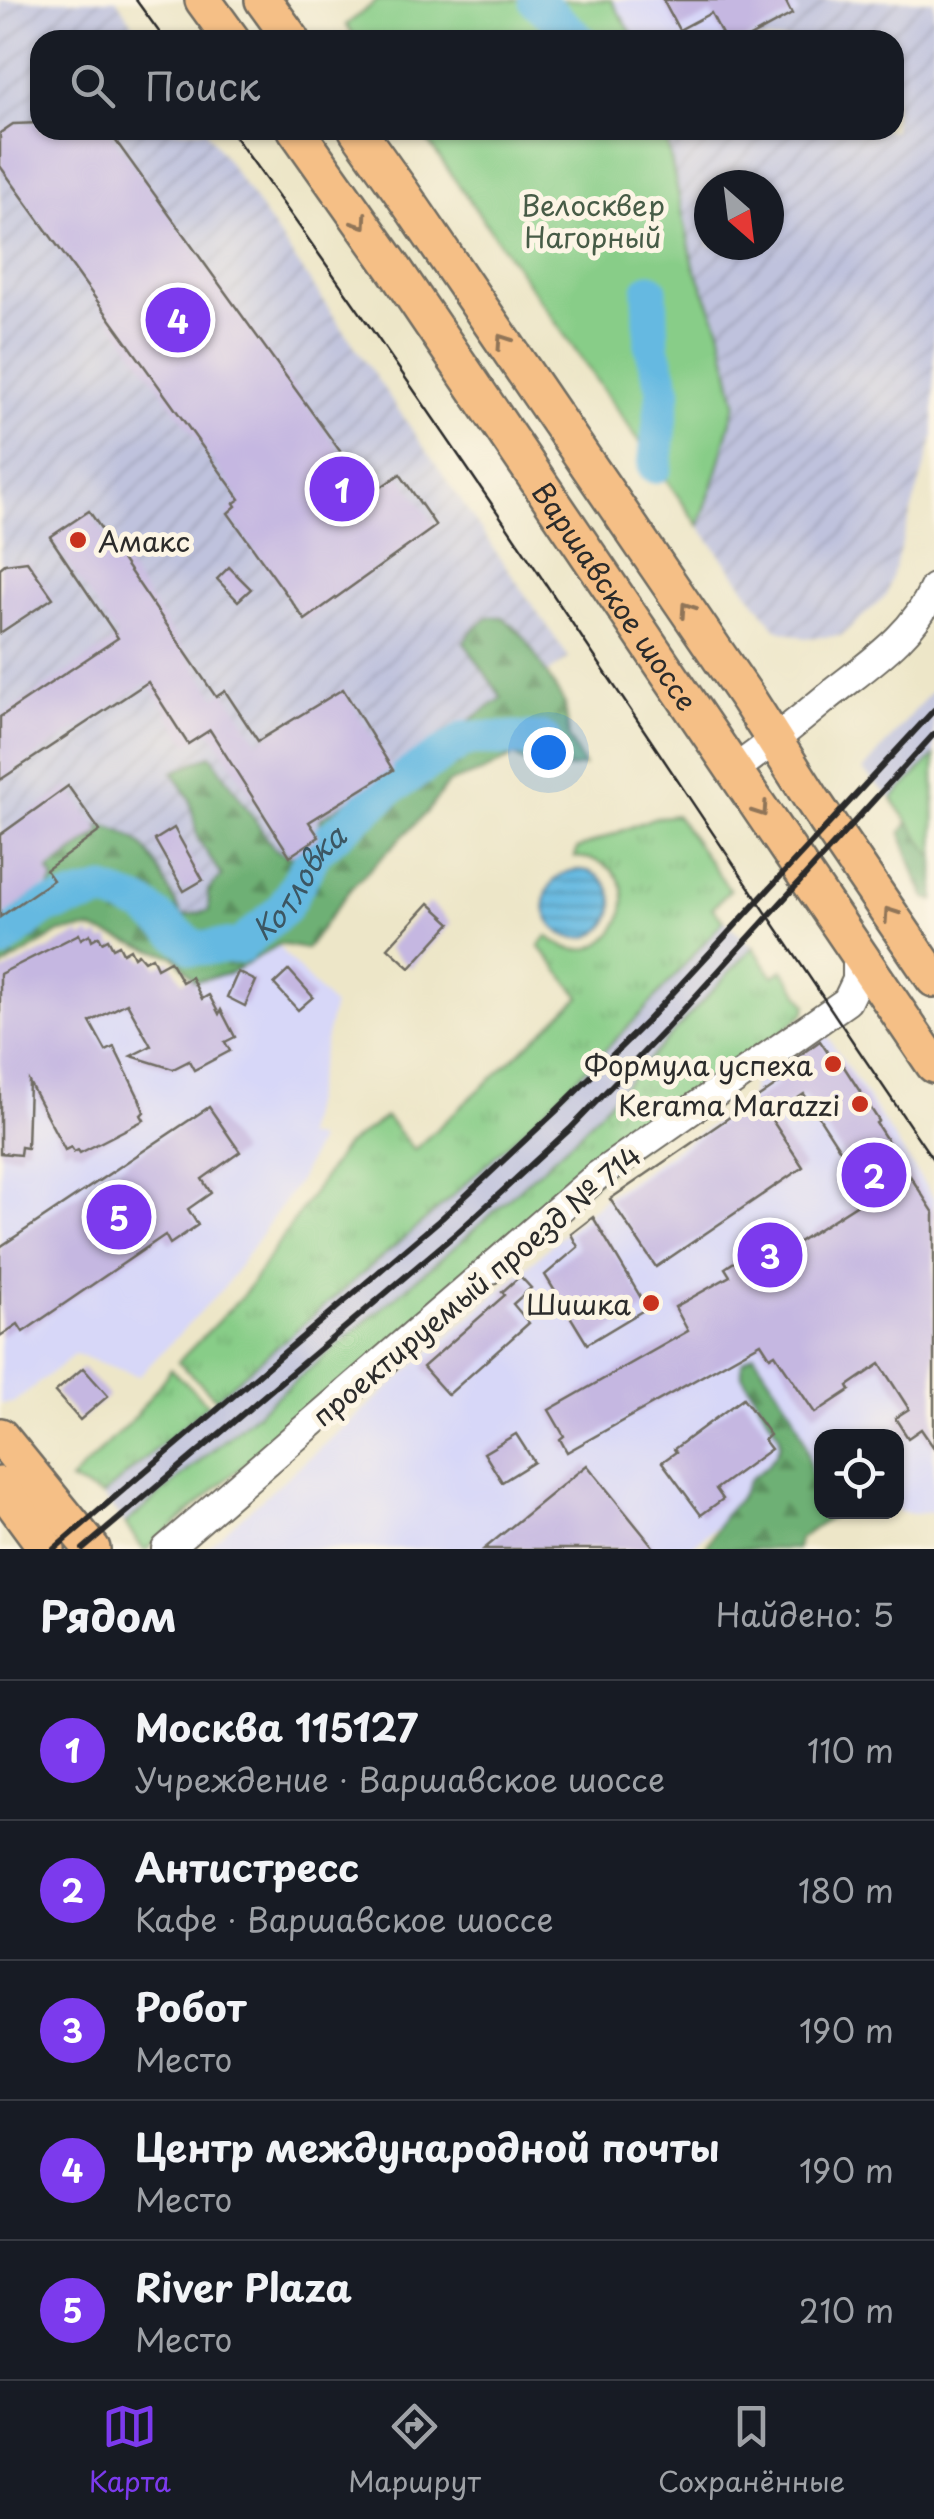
<!DOCTYPE html>
<html lang="ru">
<meta charset="utf-8">
<style>
:root{--surface:#171b24;--page:#20242c;--text:#f1f3f6;--muted:#9ea1a6;--line:#363941;--accent:#7c3aed}
body{margin:0;font-family:"Playpen Sans",sans-serif;background:var(--page);color:var(--text)}
.controls{position:absolute;right:30px;bottom:30px;display:grid;overflow:hidden;border-radius:20px;box-shadow:0 2px 8px #0004}
.controls button{width:90px;height:90px;display:grid;place-items:center;padding:0;border:0;border-bottom:2px solid var(--line);background:var(--surface);color:var(--text);font:50px sans-serif}
.compass{position:absolute;left:694px;top:170px;width:90px;height:90px;border-radius:50%;background:var(--surface);box-shadow:0 2px 8px #0004;rotate:152deg}
.you{position:absolute;left:548px;top:752px;width:35px;height:35px;margin:-25px;border:8px solid #fff;border-radius:50%;background:#1a73e8;box-shadow:0 0 0 15px #1a73e833}
.badge{display:grid;place-items:center;width:65px;height:65px;border-radius:50%;background:var(--accent);color:#fff;font-size:32px;font-weight:700}
.pin{position:absolute;translate:-50% -50%;border:5px solid #fff;box-shadow:0 2px 10px #0006}
.list{margin:0;padding:0;list-style:none}
h2{display:flex;justify-content:space-between;align-items:center;height:130px;margin:0;padding:0 40px;font-size:42px}
h2 small{font-size:32px;font-weight:400;color:var(--muted)}
.list li{display:grid;grid-template-columns:65px 1fr auto;gap:30px;align-items:center;box-sizing:border-box;height:140px;padding:0 40px;border-top:2px solid var(--line)}
.list b{display:block;font-size:38px;white-space:nowrap}
.list p{margin:0;font-size:32px;white-space:nowrap;color:var(--muted)}
.list em{font-size:32px;font-style:normal;color:var(--muted)}
.icon{flex:none;width:55px;height:55px;fill:none;stroke:currentColor;stroke-width:2;stroke-linecap:round;stroke-linejoin:round}
.map{position:relative;flex:none;width:934px;height:1549px;overflow:hidden}
.search{position:absolute;background:var(--surface);box-shadow:0 2px 8px #0004;left:30px;right:30px;top:30px;height:110px;display:flex;align-items:center;gap:25px;box-sizing:border-box;padding:0 35px;border-radius:30px;color:var(--muted);font-size:38px}
.sheet{height:830px;background:var(--surface)}
nav{display:flex;justify-content:space-around;align-items:center;box-sizing:border-box;height:140px;border-top:2px solid var(--line);background:var(--surface);font-size:28px;color:var(--muted)}
nav a{display:grid;justify-items:center;gap:5px}
nav .on{color:var(--accent)}
.map>svg:first-child{display:block}
.built{fill:#d7d7f8}
.industrial{fill:url(#industrial-furrows);fill-rule:evenodd}
.railway{fill:#bfc2dd}
.grass{fill:url(#grass-tufts);stroke:#5a7c5a;stroke-width:2.5}
.forest{fill:url(#forest-firs);stroke:#4c6e50;stroke-width:2.5}
.park{fill:#88cd88;stroke:#5a7c5a;stroke-width:2.5}
.water{fill:url(#water-rules);stroke:#487286;stroke-width:2.5}
.lines{fill:none;stroke-linecap:round;stroke-linejoin:round}
.river{stroke:#65b9e1;stroke-width:35}
.building{fill:#c5b7e1}
.minor-casing{stroke:#6f6c62;stroke-width:32}
.major-casing{stroke:#6f6c62;stroke-width:40}
.minor{stroke:#fff;stroke-width:28}
.major{stroke:#f5bf86;stroke-width:35}
.tram{stroke:#2b2b2b;stroke-width:2.5}
.rail{stroke:#2b2b2b;stroke-width:6}
.oneway{stroke:#907558}
.poi-dot{fill:#c8321e;stroke:#fcf5e5;stroke-width:4}
.labels{text-anchor:middle;dominant-baseline:central;stroke-width:10;stroke-linejoin:round;paint-order:stroke}
.park-label{font-size:28px;fill:#475c47;stroke:#fcf5e5}
.poi-label{font-size:28px;fill:#2b2b2b;stroke:#fcf5e5;text-anchor:end}
.street-label{font-size:28px;fill:#2b2b2b;stroke:#fcf5e5}
.water-label{font-size:30px;font-style:italic;fill:#3c5662;stroke:#fcf5e5}
</style>
<div class="map">
<svg width="934" height="1549" viewBox="0 0 934 1549">
<defs>
<pattern id="industrial-furrows" width="10" height="10" patternUnits="userSpaceOnUse" patternTransform="scale(2.5)"><rect width="10" height="10" fill="#bfc2dd"/><path d="M-1 1l2-2M0 10L10 0M9 11l2-2" fill="none" stroke="#a4a7be"/></pattern>
<pattern id="grass-tufts" width="24" height="20" patternUnits="userSpaceOnUse" patternTransform="scale(2.5)"><rect width="24" height="20" fill="#88cd88"/><path d="M3 7l-1-3M5 7V3M7 7l1-3M15 17l-1-3M17 17v-4M19 17l1-3" fill="none" stroke="#76b076"/></pattern>
<pattern id="forest-firs" width="22" height="20" patternUnits="userSpaceOnUse" patternTransform="scale(2.5)"><rect width="22" height="20" fill="#6eb074"/><path d="M5 1l3.5 6h-7zM16 11l3.5 6h-7z" fill="#5b8f5f"/></pattern>
<pattern id="water-rules" width="6" height="5" patternUnits="userSpaceOnUse" patternTransform="scale(2.5)"><rect width="6" height="5" fill="#65b9e1"/><path d="M0 2.5h6" fill="none" stroke="#5397b7"/></pattern>
</defs>
<rect width="100%" height="100%" fill="#fcf5e5"/>
<filter id="ink" filterUnits="userSpaceOnUse"><feTurbulence type="fractalNoise" baseFrequency=".01" numOctaves="2"/><feDisplacementMap in="SourceGraphic" scale="20" xChannelSelector="R" yChannelSelector="G"/><feConvolveMatrix kernelMatrix="1 2 1 2 8 2 1 2 1" color-interpolation-filters="sRGB"/></filter>
<filter id="wash" filterUnits="userSpaceOnUse"><feTurbulence type="fractalNoise" baseFrequency=".0048" numOctaves="4" result="noise"/><feDisplacementMap in="SourceGraphic" scale="40" xChannelSelector="R" yChannelSelector="G"/><feGaussianBlur stdDeviation="2.25" result="paint"/><feColorMatrix in="noise" values="0 0 0 0 0 0 0 0 0 0 0 0 0 0 0 0 0 1.4 0 .05"/><feComposite in="paint" operator="in"/></filter>
<g filter="url(#wash)">
<rect width="100%" height="100%" fill="#ede6c8"/>
<g class="built">
<polygon points="611,0 793,0 799,14 749,40 636,40"/>
<polygon points="79,934 81,939 90,934 93,939 99,936 102,942 108,939 113,947 119,945 123,953 130,949 134,956 138,954 144,961 152,957 157,967 170,961 182,982 274,942 333,1006 304,1136 318,1140 300,1179 224,1287 139,1376 75,1354 13,1403 0,1404 0,974"/>
<polygon points="826,1034 934,1199 934,1512 914,1514 897,1511 896,1436 822,1436 821,1478 817,1480 803,1457 688,1549 205,1549 606,1197 751,1098 753,1083"/>
</g>
<g class="industrial">
<polygon points="0,0 117,0 144,40 40,40 40,130 206,130 569,658 196,928 102,867 0,936"/>
<path d="M793 0H934V436L886 596 841 636 805 638 776 629 699 526 717 472 736 402 720 329 694 266 668 147 669 130H894V40H749L799 14ZM709 185H769V245H709Z"/>
</g>
<g class="railway">
<polygon points="934,688 934,756 892,799 863,771"/>
<polygon points="724,920 753,947 577,1136 464,1239 125,1524 102,1496 436,1211 549,1106 641,1014"/>
</g>
<g class="grass">
<path d="M676 815 730 890 712 908 724 920 641 1014 549 1106 436 1211 216 1398 178 1362 242 1297 345 1146 386 1117 414 1150 580 997 539 946 547 936C612 991 668 862 575 857L577 849 653 818Z"/>
<polygon points="753,947 773,976 783,970 807,1005 804,1014 228,1478 147,1549 143,1549 125,1524 464,1239 577,1136"/>
<polygon points="171,1369 208,1404 102,1496 70,1481 135,1417"/>
</g>
<g class="forest">
<path d="M488 617H503L525 638 565 704 569 738 584 766 542 773 514 756 482 772 448 783 428 811 351 888 306 949 280 944 229 974 195 981 175 957 90 929 60 932 0 969V933L37 910 54 880 49 871 101 831 99 825C157 836 156 874 183 916L209 911 208 890 222 876 198 839 190 799 173 772 211 755 275 850 290 856 319 838 321 818 401 768 502 698 464 642 473 630Z"/>
<polygon points="934,786 934,901 926,898 917,880 901,833"/>
<polygon points="754,1354 792,1411 805,1442 812,1478 821,1474 822,1512 838,1512 799,1539 797,1549 705,1549 725,1514 739,1499 750,1479 767,1466 776,1454 780,1444 779,1435 742,1375 742,1362"/>
</g>
<g class="park">
<polygon points="378,0 611,0 636,40 357,40 346,25"/>
<polygon points="420,130 669,130 668,147 694,266 720,329 736,402 717,472 699,526"/>
<polygon points="934,756 934,858 892,799"/>
</g>
<circle class="water" cx="579" cy="904" r="34"/>
<g class="lines">
<g class="river">
<polyline points="536,0 579,40"/>
<polyline points="650,290 652,347 664,389 655,466"/>
<path id="s1" d="M0 943 45 907 104 892 144 906 195 948 240 946 284 908 316 850 390 788 467 738 543 740"/>
</g>
</g>
<g id="blocks">
<g class="building">
<polygon points="663,0 785,0 792,14 744,40 725,40 711,13 679,30"/>
<polygon points="40,123 40,130 108,130 371,494 400,474 436,526 305,620 228,513 236,506 234,503 240,499 0,166 0,133 13,124"/>
<polygon points="89,511 216,697 225,691 258,741 343,689 393,770 309,822 319,837 290,856 210,730 188,744 148,682 0,780 0,717 118,638 50,537"/>
<polygon points="27,561 53,598 0,633 0,568 5,564"/>
<polygon points="229,567 251,589 238,601 217,579"/>
<polygon points="68,786 100,831 46,870 53,880 0,917 0,835"/>
<polygon points="174,828 203,880 184,891 155,840"/>
<polygon points="429,903 451,923 410,968 388,948"/>
<polygon points="79,934 81,939 90,934 92,940 99,936 102,942 108,939 113,948 119,945 123,953 130,949 134,957 138,954 144,961 152,957 157,968 170,961 182,982 191,977 202,999 209,995 219,1014 221,1010 235,1037 225,1042 230,1051 194,1070 189,1061 173,1069 131,1056 151,1046 127,1003 90,1022 106,1051 114,1047 139,1098 144,1112 141,1115 144,1120 80,1153 78,1150 74,1152 71,1147 65,1150 29,1082 27,1148 21,1147 20,1155 0,1153 0,974"/>
<polygon points="289,970 313,997 298,1010 274,984"/>
<polygon points="238,972 256,981 245,1006 227,997"/>
<polygon points="820,1041 832,1059 837,1056 879,1121 876,1123 934,1213 934,1448 921,1429 908,1438 895,1418 909,1409 880,1364 848,1386 850,1390 815,1413 775,1354 770,1357 761,1343 567,1452 560,1439 564,1436 549,1410 688,1331 675,1307 730,1276 725,1268 757,1247 767,1262 870,1196 804,1094 770,1117 803,1167 656,1267 610,1199 778,1084 774,1079 778,1076 776,1072"/>
<polygon points="209,1107 240,1152 202,1179 211,1193 188,1209 198,1225 170,1244 165,1235 23,1332 18,1324 0,1336 0,1247"/>
<polygon points="593,1217 647,1308 587,1344 545,1275 578,1247 571,1234"/>
<polygon points="520,1276 531,1288 513,1304 529,1323 448,1395 423,1367 505,1295 502,1292"/>
<polygon points="83,1368 108,1396 80,1420 55,1392"/>
<polygon points="743,1398 770,1435 764,1440 771,1449 716,1489 723,1499 701,1515 662,1462 676,1452 674,1449"/>
<polygon points="516,1434 534,1462 502,1482 484,1453"/>
<polygon points="587,1465 655,1549 484,1549"/>
</g>
</g>
</g>
<g filter="url(#ink)">
<use href="#blocks" fill-opacity="0" stroke="#6f6c62" stroke-width="2.5"/>
<g class="lines">
<defs>
<g id="minor">
<path d="M734 770C767 747 796 723 826 698 867 665 913 637 934 588"/>
<polyline points="166,1549 597,1176 847,1001 857,980 857,950"/>
</g>
<g id="major">
<polyline points="203,0 232,40"/>
<polyline points="263,0 292,40"/>
<path id="s2" d="M296 130 393 267 934 1065"/>
<polyline points="357,130 402,193 748,699 811,798 934,979"/>
<polyline points="0,1436 92,1549"/>
<polyline points="0,1485 47,1549"/>
</g>
</defs>
<use href="#minor" class="minor-casing"/>
<use href="#major" class="major-casing"/>
<use href="#minor" class="minor"/>
<use href="#major" class="major"/>
<g class="tram">
<polyline points="136,0 165,40"/>
<path d="M230 130C475 467 699 818 934 1161"/>
</g>
<g class="rail">
<polyline points="54,1549 442,1218 555,1112 647,1021 934,710"/>
<polyline points="83,1549 458,1232 570,1129 665,1030 934,734"/>
</g>
</g>
<defs><path id="oneway-chevron" d="M-2-3.5L2.5 0L-2 3.5" fill="none" stroke-width="1.6" stroke-linecap="round" stroke-linejoin="round" transform="scale(2.5)"/></defs>
<g class="oneway">
<use href="#oneway-chevron" transform="translate(361 222) rotate(55)"/>
<use href="#oneway-chevron" transform="translate(503 341) rotate(-124)"/>
<use href="#oneway-chevron" transform="translate(687 609) rotate(-124)"/>
<use href="#oneway-chevron" transform="translate(761 810) rotate(56)"/>
<use href="#oneway-chevron" transform="translate(890 914) rotate(-124)"/>
</g>
</g>
<g class="poi-dot">
<circle cx="78" cy="540" r="10"/>
<circle cx="833" cy="1064" r="10"/>
<circle cx="860" cy="1104" r="10"/>
<circle cx="651" cy="1303" r="10"/>
</g>
<g class="labels">
<g class="park-label">
<text x="593" y="204">Велосквер<tspan x="593" dy="32">Нагорный</tspan></text>
</g>
<g class="poi-label">
<text x="98" y="540" text-anchor="start">Амакс</text>
<text x="813" y="1064">Формула успеха</text>
<text x="840" y="1104">Kerama Marazzi</text>
<text x="631" y="1303">Шишка</text>
</g>
<g class="street-label">
<text stroke="none"><textPath href="#s2" startOffset="565">Варшавское шоссе</textPath></text>
<text transform="translate(476 1285) rotate(-40)">проектируемый проезд № 714</text>
</g>
<g class="water-label">
<text stroke="none"><textPath href="#s1" startOffset="360">Котловка</textPath></text>
</g>
</g>
</svg>
<div class="controls">
<button><svg class="icon" aria-label="locate" viewBox="0 0 24 24"><circle cx="12" cy="12" r="6"/><path d="M12 2v4M12 18v4M2 12h4M18 12h4"/></svg></button>
</div>
<svg class="compass" viewBox="-18 -18 36 36"><path d="M0-13l5 13h-10z" fill="#e53935"/><path d="M0 13l5-13h-10z" fill="#9ea1a6"/></svg>
<div class="you"></div>
<div class="pin badge" style="left:342px;top:489px">1</div>
<div class="pin badge" style="left:874px;top:1175px">2</div>
<div class="pin badge" style="left:770px;top:1255px">3</div>
<div class="pin badge" style="left:178px;top:320px">4</div>
<div class="pin badge" style="left:119px;top:1217px">5</div>
<div class="search"><svg class="icon" aria-label="search" viewBox="0 0 24 24"><circle cx="10" cy="10" r="6"/><path d="M15 15l6 6"/></svg>Поиск</div>
</div>
<section class="sheet">
<h2>Рядом<small>Найдено: 5</small></h2>
<ul class="list">
<li><span class="badge">1</span><div><b>Москва 115127</b><p>Учреждение · Варшавское шоссе</p></div><em>110 m</em></li>
<li><span class="badge">2</span><div><b>Антистресс</b><p>Кафе · Варшавское шоссе</p></div><em>180 m</em></li>
<li><span class="badge">3</span><div><b>Робот</b><p>Место</p></div><em>190 m</em></li>
<li><span class="badge">4</span><div><b>Центр международной почты</b><p>Место</p></div><em>190 m</em></li>
<li><span class="badge">5</span><div><b>River Plaza</b><p>Место</p></div><em>210 m</em></li>
</ul>
</section>
<nav>
<a class="on"><svg class="icon" aria-label="map" viewBox="0 0 24 24"><path d="M3 6l6-2 6 2 6-2v14l-6 2-6-2-6 2zM9 4v14M15 6v14"/></svg>Карта</a>
<a><svg class="icon" aria-label="directions" viewBox="0 0 24 24"><path d="M12 3l9 9-9 9-9-9zM9 14v-3h6M13 9l2 2-2 2"/></svg>Маршрут</a>
<a><svg class="icon" aria-label="saved" viewBox="0 0 24 24"><path d="M7 4h10v16l-5-4-5 4z"/></svg>Сохранённые</a>
</nav>
